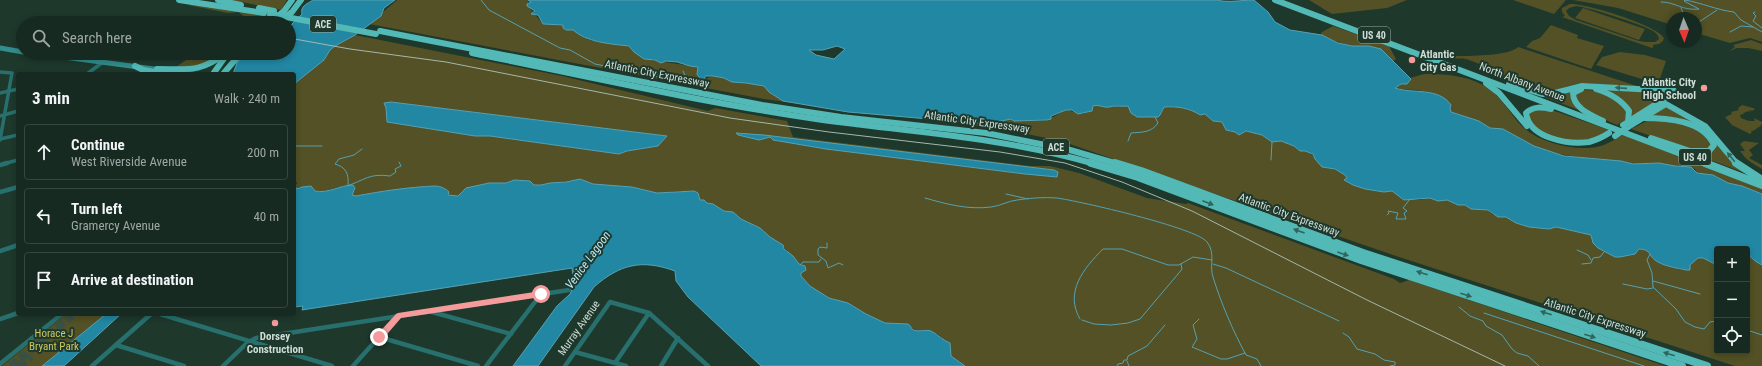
<!DOCTYPE html>
<meta charset="utf-8">
<style>
:root{--surface:#162a21;--page:#1f322a;--text:#f1f3f6;--muted:#9ea7a5;--line:#35463f}
body{margin:0;font-family:"Roboto Condensed",sans-serif;background:var(--page);color:var(--text)}
.controls{position:absolute;right:12px;bottom:12px;display:grid;overflow:hidden;border-radius:4px;box-shadow:0 2px 6px #0003}
.controls button{width:36px;height:36px;display:grid;place-items:center;padding:0;border:0;border-bottom:1px solid var(--line);background:var(--surface);color:var(--text);font:20px sans-serif}
.compass{position:absolute;left:1666px;top:12px;width:36px;height:36px;border-radius:50%;background:var(--surface);box-shadow:0 2px 6px #0003;rotate:178deg}
.stop{position:absolute;width:12px;height:12px;margin:-9px;border:3px solid #f59b9c;border-radius:50%;background:#fff}
.stop.end{background:#f59b9c;border-color:#fff;box-shadow:0 1px 4px #0008}
.list{margin:0;padding:0;list-style:none}
h2{display:flex;justify-content:space-between;align-items:center;height:52px;margin:0;padding:0 16px;font-size:17px}
h2 small{font-size:13px;font-weight:400;color:var(--muted)}
.list li{display:grid;grid-template-columns:26px 1fr auto;gap:12px;align-items:center;box-sizing:border-box;height:56px;margin:0 8px 8px;padding:0 8px;border:1px solid var(--line);border-radius:4px}
.list b{display:block;font-size:15px;white-space:nowrap}
.list p{margin:0;font-size:13px;white-space:nowrap;color:var(--muted)}
.list em{font-size:13px;font-style:normal;color:var(--muted)}
.icon{flex:none;width:22px;height:22px;fill:none;stroke:currentColor;stroke-width:2;stroke-linecap:round;stroke-linejoin:round}
.map{position:relative;flex:none;width:1762px;height:366px;overflow:hidden}
.search{position:absolute;background:var(--surface);box-shadow:0 2px 6px #0003;left:16px;top:16px;width:280px;height:44px;display:flex;align-items:center;gap:10px;box-sizing:border-box;padding:0 14px;border-radius:22px;color:var(--muted);font-size:15px}
.panel{position:absolute;background:var(--surface);box-shadow:0 2px 6px #0003;left:16px;top:72px;width:280px;height:244px;border-radius:4px}
.map>svg:first-child{display:block}
.green{fill:#535125;fill-rule:evenodd}
.water{fill:#2287a3;stroke:#56a1b2;fill-rule:evenodd}
.lines{fill:none;stroke-linecap:round;stroke-linejoin:round}
.stream{stroke:#56a1b2;stroke-width:1}
.highway-tunnel{stroke:#385146;stroke-width:8;stroke-dasharray:8 4;stroke-linecap:butt}
.street-far1{stroke:#27706e;stroke-width:3.5}
.street{stroke:#27706e;stroke-width:4.5}
.secondary{stroke:#318e8c;stroke-width:5}
.highway-far1{stroke:#53b9b6;stroke-width:6}
.highway{stroke:#53b9b6;stroke-width:8}
.rail{stroke:#a5b7ae;stroke-width:1}
.highway-bridge{stroke:#53b9b6;stroke-width:6}
.oneway{fill:#31655c}
.route{fill:#f59b9c}
.poi-dot{fill:#f59b9c;stroke:#1e382c;stroke-width:1.5}
.labels{text-anchor:middle;dominant-baseline:central;stroke-width:4;stroke-linejoin:round;paint-order:stroke}
.shield{fill:#1e382c;stroke:#99aca3;stroke-width:1}
.shield-label{font-size:10px;font-weight:bold;fill:#ceddd6}
.poi-label{font-size:11px;font-weight:bold;fill:#ceddd6;stroke:#1e382c;text-anchor:start}
.street-label{font-size:11px;fill:#ceddd6;stroke:#1e382c}
.park-label{font-size:11px;fill:#cdc75e;stroke:#1e382c}
.water-label{font-size:12px;font-style:italic;fill:#bce8f8;stroke:#1e382c}
</style>
<div class="map">
<svg width="1762" height="366" viewBox="0 0 1762 366">
<rect width="100%" height="100%" fill="#1e382c"/>
<g class="green">
<polygon points="232,0 287,0 281,10"/>
<polygon points="397,0 529,0 527,5 543,24 563,25 566,30 573,30 589,40 629,46 644,59 698,67 701,80 713,76 764,86 783,101 794,103 764,99 369,24"/>
<polygon points="1309,0 1407,0 1387,8 1332,14"/>
<polygon points="1513,0 1566,0 1554,14"/>
<polygon points="1573,0 1762,0 1762,42 1750,38 1730,43 1696,33 1696,18 1672,18 1672,25 1618,8"/>
<path d="M193 4 273 16C263 19 246 21 239 12L228 13 188 5Z"/>
<path d="M1570 4C1585 3 1657 25 1664 38L1663 41 1659 44 1652 45 1654 46 1652 48 1562 17 1565 16 1562 12V8ZM1576 6C1588 7 1644 25 1653 31 1657 34 1658 35 1659 39L1655 42H1646L1651 33 1646 42 1639 41 1576 20 1569 16 1566 11 1569 8Z"/>
<polygon points="1583,8 1645,29 1639,40 1575,18"/>
<polygon points="1551,25 1578,35 1577,38 1604,46 1591,69 1526,47 1532,41 1540,38"/>
<path d="M1333 26 1389 46 1396 59 1393 61C1371 40 1370 51 1344 44 1336 42 1328 37 1320 35L1322 32Z"/>
<path d="M355 35 562 76 708 111 715 108 787 121 793 137 1030 166H1050L1079 173 1147 198 1186 204 1188 203 1394 279 1400 283 1409 280 1665 366H965L951 356 950 343 943 340 939 335 928 330 918 331 904 324 885 323 866 314 848 303 829 298 810 286 801 276 804 265 799 264C793 256 786 250 779 242H776L769 237 760 228 741 219 730 212 724 211 702 200H700L698 193 693 191H681L657 193 633 187 610 186 593 184 582 180H575L541 185H534L529 181 512 180 506 183H489L468 188 461 192 460 195 451 196 438 187 428 186 356 196 351 195 353 192C336 181 331 194 315 191L310 186 302 187 297 189H294V185L297 184 294 176V84L325 59 331 48ZM391 102 666 136 658 146 627 151 619 154 490 136H475L387 122 386 108 384 103Z"/>
<polygon points="1751,40 1762,44 1762,51 1748,48 1737,48 1729,51 1735,47 1733,45"/>
<path d="M1518 47 1640 87 1583 83C1566 85 1551 95 1534 91 1511 85 1490 66 1466 59 1460 58 1454 59 1448 58L1446 56C1461 56 1508 57 1518 47Z"/>
<polygon points="1620,52 1645,55 1666,61 1658,84 1596,65 1602,57"/>
<polygon points="196,53 224,53 201,68 176,67"/>
<path d="M1424 74C1443 74 1465 75 1483 85 1498 93 1507 109 1518 122 1533 140 1562 148 1584 148 1592 148 1601 147 1608 143 1614 141 1618 136 1624 135L1762 189V194L1742 186 1728 183 1713 175 1697 173 1695 169 1682 166H1675L1659 163 1633 164 1621 161H1603L1559 154 1534 146 1505 130 1490 128 1479 121 1451 112 1450 108 1451 105C1442 96 1429 92 1416 90 1409 89 1401 91 1395 87L1410 81V78Z"/>
<polygon points="1594,87 1670,92 1632,117 1631,111"/>
<polygon points="1575,88 1570,94 1571,99 1584,112 1531,92 1536,93"/>
<path d="M1582 90C1599 89 1618 97 1627 113L1626 119 1617 125C1601 118 1587 112 1575 99L1576 92Z"/>
<path d="M1096 105C1107 106 1117 107 1128 106L1138 117H1158L1160 115 1164 107C1177 106 1190 108 1200 115L1205 114 1213 121 1222 122 1226 130C1238 134 1250 130 1261 134 1265 136 1268 140 1272 142L1281 141 1294 146 1300 151C1310 150 1317 158 1322 167 1330 168 1343 170 1347 178L1344 180 1353 185 1365 189 1384 192 1392 191 1400 197 1419 200 1430 198 1436 200H1447L1458 205H1465L1471 209 1488 210 1492 214 1506 217 1516 223 1529 227H1537L1547 229 1556 227 1591 235C1593 239 1594 244 1599 248 1607 256 1632 261 1639 249L1648 250C1656 265 1674 268 1688 270L1690 266 1696 258H1703L1717 265V351H1747V260L1748 259 1747 252 1762 265V366H1735L1393 255 1064 142 1018 132 966 124 967 122 987 124 1011 119 1025 121H1045L1066 110 1082 114 1092 111 1093 106Z"/>
<polygon points="1742,105 1753,108 1762,112 1755,109 1752,111 1749,110 1750,112 1746,111 1747,112 1743,113 1744,114 1740,115 1741,118 1749,121 1755,121 1754,118 1762,122 1762,124 1760,124 1762,125 1753,131 1751,130 1752,132 1750,134 1732,125 1725,117 1732,114 1731,112 1739,110 1738,108"/>
<path d="M1666 107 1699 123 1745 173 1686 151C1696 151 1714 156 1717 144L1706 132 1651 116Z"/>
<path d="M1535 109H1549L1609 130C1592 144 1558 143 1541 131 1536 128 1532 122 1527 118L1529 112Z"/>
<path d="M1649 120C1675 121 1693 122 1712 144L1710 148 1691 150 1631 129Z"/>
<path d="M1744 141 1759 143 1749 150 1753 155 1749 158 1762 165V169C1753 164 1745 159 1740 151H1745L1740 144Z"/>
<polygon points="66,314 106,314 42,366 2,366"/>
</g>
<g class="water">
<path d="M313 0H395L384 8 381 16 355 35 335 46 330 50 324 60 294 84V74H233L237 63 245 53H289V27L302 14C300 6 307 4 313 0Z"/>
<path d="M528 0H1217C1228 3 1242 0 1254 0L1268 12 1275 22 1290 30 1322 35 1338 43 1352 46H1369L1381 49 1411 79 1407 84H1401L1395 88C1412 94 1439 87 1451 105L1450 108 1451 112 1479 121 1490 128 1503 129 1534 146 1564 156 1621 161 1633 164 1659 163 1675 166 1691 167 1697 173 1713 175 1728 183 1742 186 1762 194V265C1756 262 1747 256 1747 249H1717V265L1703 258H1698L1690 265V270H1686C1678 268 1667 267 1658 262 1648 257 1652 249 1639 249L1635 254 1620 257H1615L1598 248 1593 243 1591 235 1556 227 1549 229 1529 227 1516 223 1506 217H1498L1488 210 1471 209 1465 205H1458L1447 200 1438 201 1430 198 1404 200 1392 191 1384 192 1365 189 1353 185 1344 180 1347 178 1345 175 1335 169 1322 167 1315 159 1313 154 1305 151H1300L1294 146 1281 141 1272 142 1262 135 1246 131 1239 135 1235 132 1226 130 1222 122 1213 121 1205 114 1200 115C1190 108 1176 106 1164 107L1160 115 1158 117H1137L1131 113 1128 106C1121 107 1115 105 1109 107 1104 108 1098 104 1093 106L1092 111 1078 114 1072 110H1066L1051 116V119L1047 120 1014 121 1011 119 987 124 848 112 783 101 769 92 764 86 746 83 732 82 724 78 713 76H706L703 80H701L697 74 698 67 690 66 677 62 666 61 661 63 655 60 644 59 634 52 629 46C610 44 586 42 573 30H566L563 28V25L543 24 538 15 531 14 535 11 527 6V4L531 2ZM837 46 845 49 834 59 816 55 809 50H823Z"/>
<polygon points="391,102 667,136 658,146 627,151 619,154 490,136 475,136 387,122 386,108 384,103"/>
<polygon points="736,133 764,135 1054,170 1058,172 1057,177 1025,174 826,149 773,140 770,137 759,140 738,135"/>
<path d="M580 179 593 184 632 187 657 193 694 191 698 193 700 200H704L707 203 713 204 724 211 733 212 741 219 760 228 770 237 783 245 784 249 793 256 799 264 805 266 806 270 801 273V276L810 286 829 298 848 303 866 314 885 323 908 324C910 325 911 327 912 329 917 333 926 329 931 331 939 335 942 340 950 343L951 356 965 366H761L688 297 676 281 675 271C642 259 620 264 594 287L538 366H513L557 306 570 294 574 285 572 268 302 310 303 306 294 307V189L297 188V189L302 187 311 186 315 191C327 194 341 185 353 185L355 188 352 195 356 196C382 191 410 187 435 186 441 186 446 189 449 192L448 195 458 196 466 188 489 183H506L514 180 530 181 534 185H541L550 183 566 182Z"/>
<polygon points="106,314 121,314 64,366 42,366"/>
</g>
<g class="lines">
<g class="stream">
<polyline points="481,0 489,10 560,48 570,50 595,64 699,85 704,84 703,80"/>
<path d="M1661 2C1676 2 1682 11 1699 9L1684 1 1685 0C1702 3 1717 10 1734 12L1741 20 1762 32"/>
<polyline points="1755,12 1753,13 1756,16 1753,21 1762,28"/>
<polyline points="1679,17 1684,15 1681,8"/>
<polyline points="1696,24 1717,10"/>
<polyline points="1730,32 1741,26 1753,27"/>
<polyline points="681,80 685,75 683,71"/>
<path d="M1128 141 1131 133C1142 132 1151 133 1158 123L1155 117"/>
<polyline points="294,146 322,146"/>
<polyline points="1271,160 1272,142"/>
<path d="M348 185C349 174 346 167 335 164L339 159 354 155 362 149"/>
<path d="M347 186C365 180 369 173 390 176L396 172 395 169 401 166 399 162"/>
<polyline points="1006,194 1028,199"/>
<path d="M925 198C946 204 968 210 991 207 1000 206 1008 201 1017 200 1029 198 1045 197 1057 198 1079 201 1197 228 1207 242 1216 253 1209 265 1213 277 1221 303 1233 331 1246 355L1257 359 1261 366"/>
<polyline points="1387,215 1389,213 1388,211 1398,213 1396,219 1406,219 1404,213 1407,211 1403,208 1410,199"/>
<polyline points="827,243 827,248 820,247 818,249 818,255 826,261 828,268 839,263 843,265"/>
<polyline points="1577,250 1588,255 1591,260"/>
<polyline points="1650,254 1647,260 1652,273 1653,287 1676,309 1685,322 1695,327 1704,329 1710,322 1717,321"/>
<polyline points="801,264 803,262 819,262 821,259"/>
<polyline points="1213,264 1226,268 1339,321"/>
<polyline points="1582,264 1591,263 1593,258 1600,257 1604,252"/>
<polyline points="1653,281 1700,294"/>
<polyline points="1623,284 1647,289 1653,288"/>
<polyline points="1459,307 1470,316 1483,321 1486,326 1502,335 1512,349 1517,353 1528,356 1539,366"/>
<polyline points="1484,313 1644,366"/>
<path d="M1080 319C1064 292 1084 268 1103 249H1122L1168 265H1179L1193 257 1212 260"/>
<polyline points="1199,319 1193,325 1197,339 1192,347 1221,359 1227,359 1245,353"/>
<polyline points="1082,320 1094,324 1111,325 1128,323 1140,319 1178,274 1182,269 1181,264"/>
<polyline points="1747,330 1762,335"/>
<polyline points="1343,333 1349,337 1357,349 1375,354 1384,360 1395,362 1395,365 1390,366"/>
<polyline points="1127,361 1129,366"/>
<polyline points="1117,366 1118,364 1123,363 1124,360 1127,360 1128,356 1147,346 1165,325"/>
</g>
<g class="highway-tunnel">
<polyline points="11,366 74,314"/>
<polyline points="19,366 31,356"/>
</g>
<g class="street-far1">
<polyline points="0,72 12,73 0,140"/>
<polyline points="87,74 103,62"/>
<polyline points="0,93 18,89"/>
<polyline points="0,116 18,111"/>
<polyline points="0,139 18,135"/>
<polyline points="3,164 18,160"/>
</g>
<g class="street">
<polyline points="0,165 7,163"/>
<polyline points="0,192 18,187"/>
<polyline points="0,251 18,245"/>
<polyline points="432,312 511,334"/>
<polyline points="160,314 332,366"/>
<polyline points="0,319 18,313"/>
<polyline points="379,337 478,366"/>
<polyline points="116,345 184,366"/>
<polyline points="575,352 626,366"/>
<polyline points="615,363 649,313"/>
<polyline points="0,364 62,314"/>
<polyline points="92,366 151,314"/>
<polyline points="223,366 247,343 256,338 569,290"/>
<polyline points="353,366 398,316"/>
<polyline points="486,366 541,294"/>
<polyline points="565,366 610,302 649,313 708,366"/>
<polyline points="661,366 678,338"/>
</g>
<g class="secondary">
<polyline points="0,48 23,52"/>
<polyline points="34,53 161,70"/>
<polyline points="173,72 193,74"/>
</g>
<g class="highway-far1">
<polyline points="179,0 264,13"/>
<polyline points="218,0 241,5"/>
<polyline points="1275,0 1707,164"/>
<polyline points="259,8 274,11"/>
<polyline points="269,23 284,11 292,0"/>
<polyline points="277,23 292,12 301,0"/>
<polyline points="380,31 762,105 841,117 986,133 1070,150 1118,164"/>
<path d="M472 53C586 76 700 102 816 119 909 132 1003 137 1095 164"/>
<polyline points="135,66 143,70 164,74"/>
<path d="M157 69C189 69 199 73 226 53"/>
<polyline points="213,74 225,57"/>
<polyline points="223,74 241,53"/>
<polyline points="1486,83 1499,93 1527,126"/>
<polyline points="1509,84 1543,94 1551,94 1582,86 1674,91"/>
<path d="M1581 89 1573 93C1573 108 1591 115 1603 121"/>
<path d="M1596 89C1609 93 1621 99 1629 111L1628 122"/>
<path d="M1551 109C1542 107 1533 106 1526 113 1529 138 1568 145 1589 142 1596 140 1603 137 1609 133"/>
<path d="M1643 118C1667 118 1703 120 1714 145L1709 151H1690L1651 138"/>
<polyline points="1623,125 1675,92 1674,91"/>
<polyline points="1628,127 1666,104 1705,126 1737,164"/>
</g>
<g class="highway">
<polyline points="1091,163 1138,177 1361,260 1682,366"/>
<polyline points="1115,163 1141,171 1363,253 1707,366"/>
<polyline points="1705,163 1762,185"/>
<polyline points="1736,163 1762,180"/>
</g>
<g class="rail">
<polyline points="235,20 245,23"/>
<polyline points="289,38 350,49 446,62 730,118 829,132 1000,152 1065,163 1122,182 1192,211 1367,300 1505,366"/>
</g>
<g class="highway-bridge">
<polyline points="270,14 376,34"/>
<polyline points="1615,136 1628,127"/>
</g>
</g>
<defs><path id="oneway-solid" d="M-6-.8H1V-3.2L6.5 0L1 3.2V.8H-6Z"/></defs>
<g class="oneway">
<use href="#oneway-solid" transform="translate(1621 88) rotate(-176)"/>
<use href="#oneway-solid" transform="translate(1731 157) rotate(-129)"/>
<use href="#oneway-solid" transform="translate(1208 203) rotate(21)"/>
<use href="#oneway-solid" transform="translate(1299 231) rotate(-160)"/>
<use href="#oneway-solid" transform="translate(1343 254) rotate(19)"/>
<use href="#oneway-solid" transform="translate(1422 273) rotate(-162)"/>
<use href="#oneway-solid" transform="translate(1466 295) rotate(18)"/>
<use href="#oneway-solid" transform="translate(1546 313) rotate(-162)"/>
<use href="#oneway-solid" transform="translate(1590 336) rotate(18)"/>
<use href="#oneway-solid" transform="translate(1669 354) rotate(-162)"/>
</g>
<polygon class="route" points="541,291 545,294 541,297 401,318 382,340 379,340 375,337 396,314 398,313"/>
<g class="poi-dot">
<circle cx="1412" cy="60" r="4"/>
<circle cx="1704" cy="88" r="4"/>
<circle cx="275" cy="323" r="4"/>
</g>
<g class="labels">
<g class="shield">
<rect x="310" y="16" width="26" height="16" rx="3"/>
<rect x="1358" y="27" width="32" height="16" rx="3"/>
<rect x="1043" y="139" width="26" height="16" rx="3"/>
<rect x="1679" y="149" width="32" height="16" rx="3"/>
</g>
<g class="shield-label">
<text x="323" y="24">ACE</text>
<text x="1374" y="35">US 40</text>
<text x="1056" y="147">ACE</text>
<text x="1695" y="157">US 40</text>
</g>
<g class="poi-label">
<text x="1420" y="54">Atlantic<tspan x="1420" dy="13">City Gas</tspan></text>
<text x="1696" y="82" text-anchor="end">Atlantic City<tspan x="1696" dy="13">High School</tspan></text>
<text x="275" y="336" text-anchor="middle">Dorsey<tspan x="275" dy="13">Construction</tspan></text>
</g>
<g class="street-label">
<text transform="translate(657 74) rotate(11)">Atlantic City Expressway</text>
<text transform="translate(1522 82) rotate(21)">North Albany Avenue</text>
<text transform="translate(977 122) rotate(8)">Atlantic City Expressway</text>
<text transform="translate(1289 215) rotate(20)">Atlantic City Expressway</text>
<text transform="translate(1595 318) rotate(18)">Atlantic City Expressway</text>
<text transform="translate(579 328) rotate(-55)">Murray Avenue</text>
</g>
<g class="park-label">
<text x="54" y="333">Horace J<tspan x="54" dy="13">Bryant Park</tspan></text>
</g>
<g class="water-label">
<text transform="translate(588 260) rotate(-54)">Venice Lagoon</text>
</g>
</g>
</svg>
<div class="controls">
<button>+</button>
<button>−</button>
<button><svg class="icon" aria-label="locate" viewBox="0 0 24 24"><circle cx="12" cy="12" r="6"/><path d="M12 2v4M12 18v4M2 12h4M18 12h4"/></svg></button>
</div>
<svg class="compass" viewBox="-18 -18 36 36"><path d="M0-13l5 13h-10z" fill="#e53935"/><path d="M0 13l5-13h-10z" fill="#9ea7a5"/></svg>
<div class="stop" style="left:541px;top:294px"></div>
<div class="stop end" style="left:379px;top:337px"></div>
<div class="search"><svg class="icon" aria-label="search" viewBox="0 0 24 24"><circle cx="10" cy="10" r="6"/><path d="M15 15l6 6"/></svg>Search here</div>
<section class="panel">
<h2>3 min<small>Walk · 240 m</small></h2>
<ul class="list">
<li><svg class="icon" aria-label="ahead" viewBox="0 0 24 24"><path d="M12 20V5M6 11l6-6 6 6"/></svg><div><b>Continue</b><p>West Riverside Avenue</p></div><em>200 m</em></li>
<li><svg class="icon" aria-label="left" viewBox="0 0 24 24"><path d="M17 20v-9H6M10 6l-5 5 5 5"/></svg><div><b>Turn left</b><p>Gramercy Avenue</p></div><em>40 m</em></li>
<li><svg class="icon" aria-label="arrive" viewBox="0 0 24 24"><path d="M6 21V4h12l-3 4 3 4H6"/></svg><div><b>Arrive at destination</b></div></li>
</ul>
</section>
</div>
